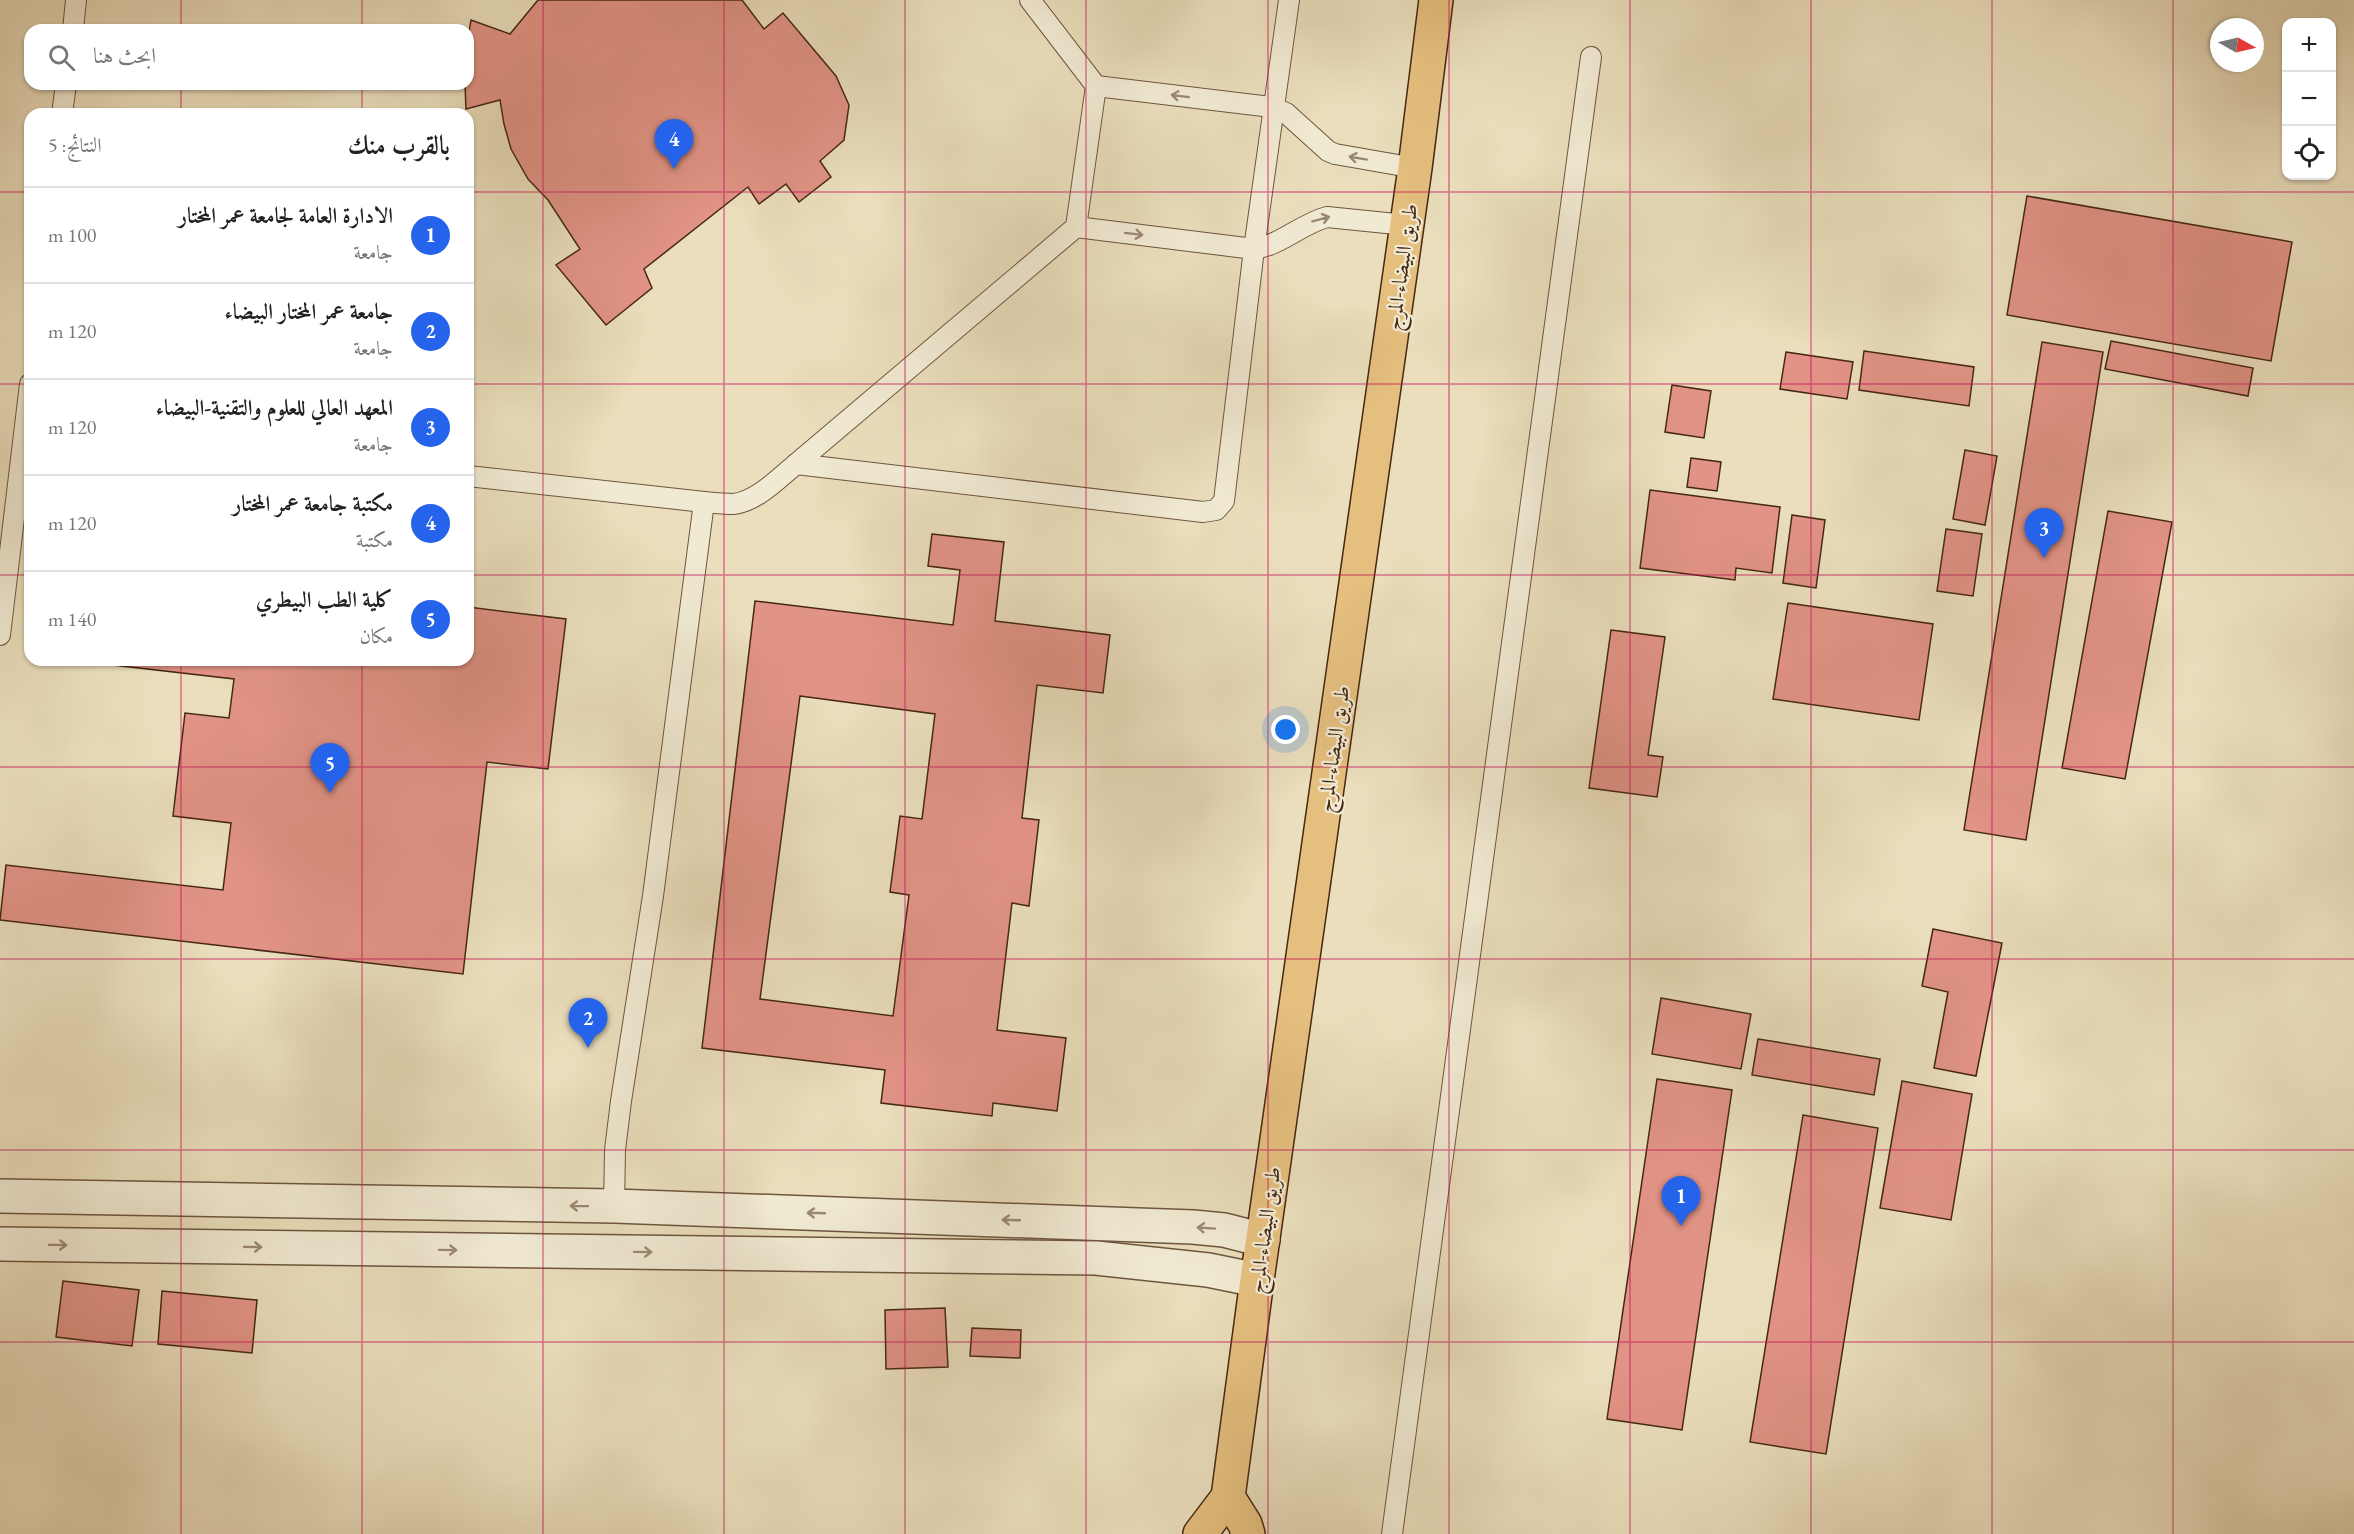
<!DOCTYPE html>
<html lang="ar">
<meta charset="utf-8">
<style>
:root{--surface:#fff;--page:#f6f6f6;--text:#222;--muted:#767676;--line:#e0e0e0;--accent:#2563eb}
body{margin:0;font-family:"EB Garamond",Amiri,serif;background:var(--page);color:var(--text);direction:rtl}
.controls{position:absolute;right:18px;top:18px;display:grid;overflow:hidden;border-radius:12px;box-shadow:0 2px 4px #0004}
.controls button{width:54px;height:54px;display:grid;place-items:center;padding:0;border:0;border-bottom:2px solid var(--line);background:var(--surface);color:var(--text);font:30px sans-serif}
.compass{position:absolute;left:2210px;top:18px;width:54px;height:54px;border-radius:50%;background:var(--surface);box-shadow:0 2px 4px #0004;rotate:98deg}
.you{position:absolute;left:1286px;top:730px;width:21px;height:21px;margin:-15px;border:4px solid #fff;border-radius:50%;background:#1a73e8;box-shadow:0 0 0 9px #1a73e833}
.badge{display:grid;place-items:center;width:39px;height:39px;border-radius:50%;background:var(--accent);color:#fff;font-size:20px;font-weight:700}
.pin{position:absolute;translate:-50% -50px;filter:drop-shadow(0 2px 3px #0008)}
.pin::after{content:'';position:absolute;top:32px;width:21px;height:18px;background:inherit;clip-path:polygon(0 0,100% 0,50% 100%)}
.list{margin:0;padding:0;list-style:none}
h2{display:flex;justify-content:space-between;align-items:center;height:78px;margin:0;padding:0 24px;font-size:26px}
h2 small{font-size:20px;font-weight:400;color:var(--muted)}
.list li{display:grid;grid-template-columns:39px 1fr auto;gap:18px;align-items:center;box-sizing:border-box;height:96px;padding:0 24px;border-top:2px solid var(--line)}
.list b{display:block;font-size:22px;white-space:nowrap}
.list p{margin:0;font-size:20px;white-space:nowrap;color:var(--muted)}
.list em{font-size:20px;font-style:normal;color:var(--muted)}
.icon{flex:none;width:33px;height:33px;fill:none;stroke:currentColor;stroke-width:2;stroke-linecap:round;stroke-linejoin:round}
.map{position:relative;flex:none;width:2354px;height:1534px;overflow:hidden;direction:ltr}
.search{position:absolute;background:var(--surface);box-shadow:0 2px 4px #0004;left:24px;top:24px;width:450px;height:66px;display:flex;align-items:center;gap:15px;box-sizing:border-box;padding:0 21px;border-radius:18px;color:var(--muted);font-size:22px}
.panel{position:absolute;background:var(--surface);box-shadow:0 2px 4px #0004;left:24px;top:108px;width:450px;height:558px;border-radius:18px;direction:rtl}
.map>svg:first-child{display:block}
.building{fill:#e19385;stroke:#452714;stroke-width:1.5;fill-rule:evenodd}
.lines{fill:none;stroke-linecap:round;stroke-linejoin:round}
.lane-casing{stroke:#6e553e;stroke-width:22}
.street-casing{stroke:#6e553e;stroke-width:36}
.highway-casing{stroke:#452714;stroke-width:36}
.lane{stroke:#f1ead3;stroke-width:20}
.street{stroke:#f1ead3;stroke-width:33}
.highway{stroke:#e5bf7e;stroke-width:33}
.oneway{stroke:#9b8874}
.grid{fill:none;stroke:#c2185b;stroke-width:1.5;stroke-opacity:0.55}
.labels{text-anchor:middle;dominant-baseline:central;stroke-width:4.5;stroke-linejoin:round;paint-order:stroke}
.street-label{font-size:21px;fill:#452714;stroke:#f1ead3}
</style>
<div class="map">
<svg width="2354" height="1534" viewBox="0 0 2354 1534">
<rect width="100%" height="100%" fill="#eadebc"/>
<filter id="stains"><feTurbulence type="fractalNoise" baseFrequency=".00333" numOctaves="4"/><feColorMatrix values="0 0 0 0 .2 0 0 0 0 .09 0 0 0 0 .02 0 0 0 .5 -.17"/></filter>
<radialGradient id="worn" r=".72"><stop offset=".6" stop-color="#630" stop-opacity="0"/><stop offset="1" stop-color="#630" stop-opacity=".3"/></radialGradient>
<g class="building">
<polygon points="538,0 742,0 764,29 783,13 836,76 849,105 844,140 820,161 831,177 799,202 786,184 759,204 748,187 644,269 652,288 606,325 556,265 580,249 548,200 528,179 511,149 504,124 500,100 466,109 465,84 468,84 468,38 471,20 510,34"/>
<polygon points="2027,196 2292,242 2271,361 2007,315"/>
<polygon points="2111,341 2253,368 2248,396 2105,369"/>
<polygon points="2042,342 2103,352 2026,840 1964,830"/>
<polygon points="1864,351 1974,367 1969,406 1859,390"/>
<polygon points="1786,352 1853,362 1847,399 1780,389"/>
<polygon points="1672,385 1711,391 1704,438 1665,432"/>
<polygon points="1965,450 1997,456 1985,525 1953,519"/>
<polygon points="1691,458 1721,462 1717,491 1687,487"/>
<polygon points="1650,490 1780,507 1772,573 1736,568 1735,580 1640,568"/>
<polygon points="2108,511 2172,522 2125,779 2062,768"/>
<polygon points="1792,515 1825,520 1816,588 1783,583"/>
<polygon points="1946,529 1982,534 1973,596 1937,591"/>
<path d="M932 534 1004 542 995 621 1110 635 1103 693 1037 685 1022 818 1039 820 1029 906 1012 903 997 1030 1066 1038 1057 1111 993 1103 992 1116 881 1103 885 1070 702 1048 755 601 953 625 960 570 928 566ZM800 696 935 714 922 819 900 816 890 892 909 895 893 1016 760 999Z"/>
<polygon points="1788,603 1933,624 1919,720 1773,699"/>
<polygon points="468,607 566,619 548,769 487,762 463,974 0,920 6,865 223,890 231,823 173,816 185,713 229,718 234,679 69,660 468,660"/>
<polygon points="1611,630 1665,637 1648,755 1663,757 1657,797 1589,788"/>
<polygon points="1933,929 2002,943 1976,1076 1934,1068 1948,992 1922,986"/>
<polygon points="1661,998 1751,1014 1741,1069 1652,1054"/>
<polygon points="1758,1039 1880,1059 1874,1095 1752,1075"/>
<polygon points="1657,1079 1732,1090 1682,1430 1607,1419"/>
<polygon points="1902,1081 1972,1094 1951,1220 1880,1208"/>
<polygon points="1803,1115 1878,1128 1826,1454 1750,1442"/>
<polygon points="63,1281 139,1290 132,1346 56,1337"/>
<polygon points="162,1291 257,1300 252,1353 158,1344"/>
<polygon points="945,1308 948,1367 886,1369 885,1310"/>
<polygon points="972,1328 1021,1330 1020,1358 970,1356"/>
</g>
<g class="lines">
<defs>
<g id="lane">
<polyline points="73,30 76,0"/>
<polyline points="1096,86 1272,107 1286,113 1328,151 1335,154 1415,168"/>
<polyline points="62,114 66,84"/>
<path d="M1076 227 1254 249C1281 245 1301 224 1327 217L1406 225"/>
<polyline points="796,464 1203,512 1216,510 1224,501 1254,249 1289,0"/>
<path d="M468 476 704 502C714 503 723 504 733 504 756 502 779 478 796 464L1076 227 1096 86 1030 0"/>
<polyline points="0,635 30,384"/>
<polyline points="614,1206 615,1150 621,1101 653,896 704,502"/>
<polyline points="1392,1534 1591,57"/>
</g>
<g id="street">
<polyline points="0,1196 614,1206 1193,1227 1224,1230 1263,1240"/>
<polyline points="0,1244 1096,1258 1208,1270 1257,1280"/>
</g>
<g id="highway">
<polyline points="1228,1497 1245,1524 1248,1534"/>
<polyline points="1200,1534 1228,1497 1257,1280 1415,168 1436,0"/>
</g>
</defs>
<use href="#lane" class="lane-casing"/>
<use href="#street" class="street-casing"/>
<use href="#highway" class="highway-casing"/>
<use href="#lane" class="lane"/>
<use href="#street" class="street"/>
<use href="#highway" class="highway"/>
</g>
<defs><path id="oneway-shaft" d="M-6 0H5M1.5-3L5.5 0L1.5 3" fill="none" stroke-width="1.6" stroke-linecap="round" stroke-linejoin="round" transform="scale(1.5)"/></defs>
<g class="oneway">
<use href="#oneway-shaft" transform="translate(1180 96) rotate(-173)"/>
<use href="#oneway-shaft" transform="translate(1358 158) rotate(-170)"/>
<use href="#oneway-shaft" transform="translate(1321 219) rotate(-15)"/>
<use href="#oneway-shaft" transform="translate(1134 234) rotate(7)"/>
<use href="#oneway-shaft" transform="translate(579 1206) rotate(-179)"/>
<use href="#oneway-shaft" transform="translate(816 1213) rotate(-178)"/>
<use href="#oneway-shaft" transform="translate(1011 1220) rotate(-178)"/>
<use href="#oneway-shaft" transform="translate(1206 1228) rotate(-176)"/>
<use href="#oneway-shaft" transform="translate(58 1245) rotate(1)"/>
<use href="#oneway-shaft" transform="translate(253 1247) rotate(1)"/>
<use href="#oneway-shaft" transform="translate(448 1250) rotate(1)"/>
<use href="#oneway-shaft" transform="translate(643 1252) rotate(1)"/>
</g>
<path class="grid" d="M181 0V30M362 0V30M543 0V1534M724 0V1534M905 0V1534M1086 0V1534M1268 0V1534M1449 0V1534M1630 0V1534M1811 0V1534M1992 0V1534M2173 0V1534M181 84V114M362 84V114M0 192H30M468 192H2354M0 384H30M468 384H2354M0 575H30M468 575H2354M181 660V1534M362 660V1534M0 767H2354M0 959H2354M0 1150H2354M0 1342H2354"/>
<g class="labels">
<g class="street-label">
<text transform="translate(1401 267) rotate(-82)">طريق البيضاء-المرج</text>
<text transform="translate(1333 749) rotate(-82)">طريق البيضاء-المرج</text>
<text transform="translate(1264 1230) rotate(-82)">طريق البيضاء-المرج</text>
</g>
</g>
<rect width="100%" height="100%" filter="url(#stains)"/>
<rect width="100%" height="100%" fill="url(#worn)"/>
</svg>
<div class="controls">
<button>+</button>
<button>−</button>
<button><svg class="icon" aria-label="locate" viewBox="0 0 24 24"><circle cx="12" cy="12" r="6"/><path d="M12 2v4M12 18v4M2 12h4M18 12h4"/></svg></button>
</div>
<svg class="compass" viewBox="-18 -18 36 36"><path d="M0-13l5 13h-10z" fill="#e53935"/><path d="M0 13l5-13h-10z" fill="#767676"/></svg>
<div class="you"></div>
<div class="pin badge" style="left:1681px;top:1226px">1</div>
<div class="pin badge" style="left:588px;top:1048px">2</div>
<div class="pin badge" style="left:2044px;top:558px">3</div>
<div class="pin badge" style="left:674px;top:169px">4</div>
<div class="pin badge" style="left:330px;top:793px">5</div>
<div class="search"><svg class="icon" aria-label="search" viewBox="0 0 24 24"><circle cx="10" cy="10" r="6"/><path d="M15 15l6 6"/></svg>ابحث هنا</div>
<section class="panel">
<h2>بالقرب منك<small>النتائج: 5</small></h2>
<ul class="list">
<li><span class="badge">1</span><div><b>الادارة العامة لجامعة عمر المختار</b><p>جامعة</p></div><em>100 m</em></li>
<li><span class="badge">2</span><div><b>جامعة عمر المختار البيضاء</b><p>جامعة</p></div><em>120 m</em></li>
<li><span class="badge">3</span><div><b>المعهد العالي للعلوم والتقنية-البيضاء</b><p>جامعة</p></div><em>120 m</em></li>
<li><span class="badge">4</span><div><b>مكتبة جامعة عمر المختار</b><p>مكتبة</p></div><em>120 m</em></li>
<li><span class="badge">5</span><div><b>كلية الطب البيطري</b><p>مكان</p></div><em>140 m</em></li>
</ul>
</section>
</div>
